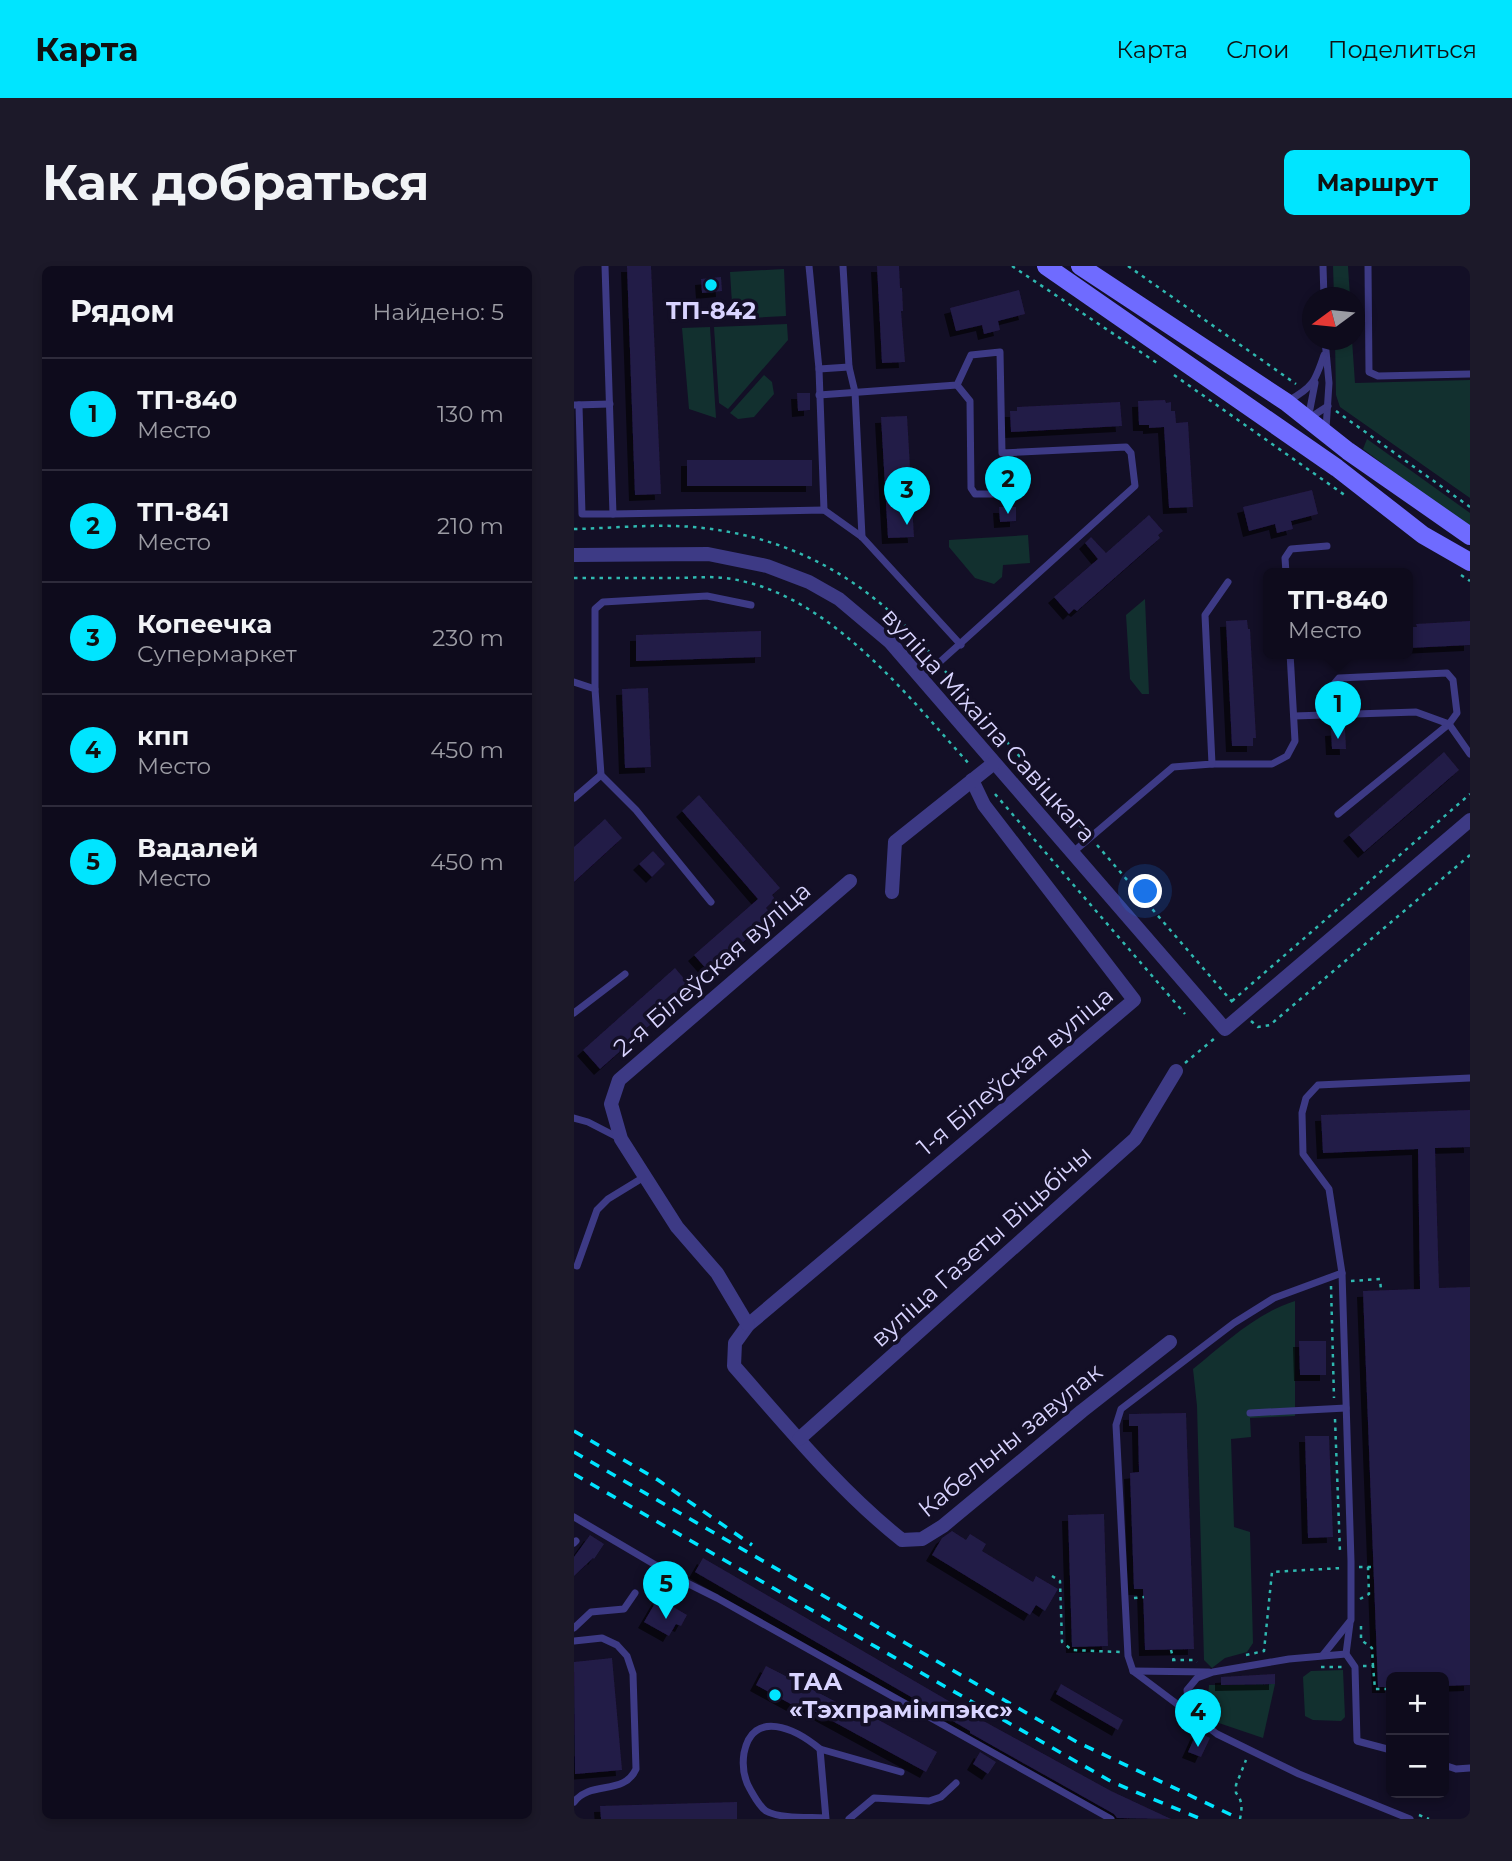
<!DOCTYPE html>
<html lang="ru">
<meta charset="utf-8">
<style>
:root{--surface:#0e0b1c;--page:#1c1929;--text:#f1f3f6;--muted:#9b9ba3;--line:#2e2b3b;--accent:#00e5ff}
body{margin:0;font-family:Montserrat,sans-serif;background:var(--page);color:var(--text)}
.controls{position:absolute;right:21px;bottom:21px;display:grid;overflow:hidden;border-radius:10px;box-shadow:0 4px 10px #0003}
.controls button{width:63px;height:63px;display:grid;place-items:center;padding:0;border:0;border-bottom:2px solid var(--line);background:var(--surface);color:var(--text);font:35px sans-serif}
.compass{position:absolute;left:728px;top:21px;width:63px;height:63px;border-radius:50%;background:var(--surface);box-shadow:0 4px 10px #0003;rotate:255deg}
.you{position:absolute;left:572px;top:626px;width:24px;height:24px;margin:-18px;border:5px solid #fff;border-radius:50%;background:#1a73e8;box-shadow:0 0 0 10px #1a73e833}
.badge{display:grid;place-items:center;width:46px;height:46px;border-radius:50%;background:var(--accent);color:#111;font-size:23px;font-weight:700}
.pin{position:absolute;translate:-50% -58px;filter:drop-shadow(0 2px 4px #0008)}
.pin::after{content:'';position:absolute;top:37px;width:24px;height:21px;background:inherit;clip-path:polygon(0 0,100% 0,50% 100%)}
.popup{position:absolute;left:689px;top:302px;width:150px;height:91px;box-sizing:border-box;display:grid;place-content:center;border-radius:10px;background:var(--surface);filter:drop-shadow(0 2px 5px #0005);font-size:23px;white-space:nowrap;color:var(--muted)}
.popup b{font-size:26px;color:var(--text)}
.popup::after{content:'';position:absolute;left:50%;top:100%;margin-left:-14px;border:14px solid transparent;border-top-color:var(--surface)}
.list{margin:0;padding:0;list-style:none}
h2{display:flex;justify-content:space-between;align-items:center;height:91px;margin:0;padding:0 28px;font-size:30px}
h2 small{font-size:23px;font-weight:400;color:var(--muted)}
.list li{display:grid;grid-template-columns:46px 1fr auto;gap:21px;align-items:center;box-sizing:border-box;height:112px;padding:0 28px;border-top:2px solid var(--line)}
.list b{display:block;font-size:26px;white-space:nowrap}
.list p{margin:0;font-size:23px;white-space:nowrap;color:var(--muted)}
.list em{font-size:23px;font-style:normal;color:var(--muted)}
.map{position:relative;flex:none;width:896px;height:1553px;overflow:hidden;border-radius:10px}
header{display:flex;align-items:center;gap:42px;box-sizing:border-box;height:98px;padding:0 35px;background:var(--accent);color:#111}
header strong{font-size:33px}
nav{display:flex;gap:38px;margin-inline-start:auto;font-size:24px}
.intro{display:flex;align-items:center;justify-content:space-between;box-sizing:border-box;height:168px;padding:0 42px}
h1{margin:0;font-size:49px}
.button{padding:18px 32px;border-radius:10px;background:var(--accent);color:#111;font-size:24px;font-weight:700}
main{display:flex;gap:42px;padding:0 42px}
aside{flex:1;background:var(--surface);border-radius:10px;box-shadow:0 4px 10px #0003}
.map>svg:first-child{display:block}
.green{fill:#12302f}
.building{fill:#241b47;filter:url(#shadow)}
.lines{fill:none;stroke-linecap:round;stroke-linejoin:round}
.path{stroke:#2fb8b0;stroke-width:2.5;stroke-dasharray:3.5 5;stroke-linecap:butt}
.service{stroke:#3d3a85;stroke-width:7}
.minor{stroke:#3d3a85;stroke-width:14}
.secondary{stroke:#6f6bff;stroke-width:18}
.rail{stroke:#00e5ff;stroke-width:3.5;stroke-dasharray:10 9;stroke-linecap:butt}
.poi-dot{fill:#00e5ff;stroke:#130f26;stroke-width:2.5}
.labels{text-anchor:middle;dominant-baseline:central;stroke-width:7;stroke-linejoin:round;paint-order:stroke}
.poi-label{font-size:24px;font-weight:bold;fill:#d9d4ff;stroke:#130f26}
.street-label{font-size:24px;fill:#d9d4ff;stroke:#130f26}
</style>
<header>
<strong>Карта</strong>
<nav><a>Карта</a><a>Слои</a><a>Поделиться</a></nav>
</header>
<div class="intro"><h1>Как добраться</h1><a class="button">Маршрут</a></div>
<main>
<aside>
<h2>Рядом<small>Найдено: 5</small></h2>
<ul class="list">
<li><span class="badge">1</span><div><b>ТП-840</b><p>Место</p></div><em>130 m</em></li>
<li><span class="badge">2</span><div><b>ТП-841</b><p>Место</p></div><em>210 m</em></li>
<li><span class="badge">3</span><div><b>Копеечка</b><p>Супермаркет</p></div><em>230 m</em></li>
<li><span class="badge">4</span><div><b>кпп</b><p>Место</p></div><em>450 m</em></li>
<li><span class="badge">5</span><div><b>Вадалей</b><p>Место</p></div><em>450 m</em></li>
</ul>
</aside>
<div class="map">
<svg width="896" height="1553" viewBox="0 0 896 1553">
<defs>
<filter id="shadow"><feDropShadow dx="-6" dy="6" stdDeviation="0" flood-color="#0009"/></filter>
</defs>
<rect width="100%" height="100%" fill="#130f26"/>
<g class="green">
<polygon points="759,0 774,0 776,31 760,31"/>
<polygon points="210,3 212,50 159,53 156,6"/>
<polygon points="213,58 214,74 154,143 145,137 140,61"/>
<polygon points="136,61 142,152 115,143 108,62"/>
<polygon points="761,74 778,74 781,117 896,114 896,232 766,141 762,129"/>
<polygon points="190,109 198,116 200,128 180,151 164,153 156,147"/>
<polygon points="793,173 896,247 896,263 789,183"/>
<polygon points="454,269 456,297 429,299 428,311 420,318 401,312 375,281 375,274"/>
<polygon points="571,333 575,428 568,428 556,413 552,349"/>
<path d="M721 1035V1150L676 1152 677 1171 657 1173 660 1261 676 1266 679 1377 673 1386 651 1392 638 1402 630 1394 623 1140 619 1103C650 1078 682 1047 721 1035Z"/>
<polygon points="769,1404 771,1451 767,1455 739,1454 731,1450 729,1411 737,1405"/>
<polygon points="701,1418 689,1472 636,1454 633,1447 635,1419"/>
</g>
<g class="building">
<polygon points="53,0 77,0 87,228 61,229"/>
<polygon points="303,0 325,0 326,22 328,22 329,45 327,45 331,96 308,97"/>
<polygon points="147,11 148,25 128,27 127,13"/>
<polygon points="445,24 451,48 424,55 426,64 410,68 408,59 382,65 376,42"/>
<polygon points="223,127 236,127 236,144 224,145"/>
<polygon points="591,134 592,137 597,136 597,145 601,145 602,157 614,156 619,241 595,242 590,161 575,162 575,159 565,159 564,135"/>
<polygon points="546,136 548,160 437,166 436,145 443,145 443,141"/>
<polygon points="333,150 340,271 314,272 307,151"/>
<rect x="113" y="194" width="125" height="26"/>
<polygon points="738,224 744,248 717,255 719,263 703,267 701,258 675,265 669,241"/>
<polygon points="425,241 442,241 442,255 426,256"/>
<polygon points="575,249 589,265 584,269 586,272 503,345 500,343 495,348 480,331 524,293 511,277 517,271 532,287"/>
<polygon points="673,354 674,363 676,363 682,472 679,472 679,480 658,480 652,355"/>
<polygon points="896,355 896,379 834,382 834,361 843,361 842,358"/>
<polygon points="187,365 187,391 62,395 62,369"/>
<polygon points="74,422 77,501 51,502 48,423"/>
<polygon points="771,463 772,483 758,483 757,464"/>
<polygon points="870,486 885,504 790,586 775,569"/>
<polygon points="125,529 206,622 198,629 201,633 192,642 199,650 135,706 120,689 184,633 108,545"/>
<polygon points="31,553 48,572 0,616 0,581"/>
<polygon points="79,585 91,598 78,611 65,598"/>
<polygon points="101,702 118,722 26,803 9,784"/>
<polygon points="896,844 896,881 861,882 865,1022 896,1021 896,1419 870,1420 870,1411 817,1411 817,1421 804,1421 789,1025 846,1023 844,883 749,887 747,849"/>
<polygon points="725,1075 752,1075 752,1109 726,1109"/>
<polygon points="612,1147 620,1383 571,1384 569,1323 560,1323 556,1207 565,1206 564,1160 555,1160 555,1148"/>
<polygon points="731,1170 755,1170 759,1271 734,1272"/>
<polygon points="530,1248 534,1380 498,1381 494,1249"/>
<polygon points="378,1265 392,1274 396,1268 412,1278 408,1285 459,1316 462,1310 484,1323 471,1345 462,1339 456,1349 358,1289 368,1272"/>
<polygon points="16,1269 30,1278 20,1293 19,1292 0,1310 0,1291"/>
<polygon points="129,1292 404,1452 537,1525 597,1553 543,1552 540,1548 396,1467 396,1465 121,1306"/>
<polygon points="84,1332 113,1349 107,1360 102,1358 95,1370 70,1356"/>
<polygon points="38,1392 48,1504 1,1508 0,1396"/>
<polygon points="192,1400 282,1446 283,1442 363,1486 352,1506 227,1438 224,1442 182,1419"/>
<polygon points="701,1408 701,1418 647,1419 647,1411"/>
<polygon points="487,1418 549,1454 544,1464 482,1428"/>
<polygon points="623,1466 636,1472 627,1491 614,1486"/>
<polygon points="406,1486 422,1496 414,1508 399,1498"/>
<polygon points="163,1536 163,1553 27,1553 26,1540"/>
</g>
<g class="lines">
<g class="path">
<polyline points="438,0 586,99"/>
<polyline points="554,0 722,118"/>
<polyline points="600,109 772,230"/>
<polyline points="762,145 896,241"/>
<path d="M0 263C42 262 87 257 129 262 224 273 297 317 358 389"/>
<polyline points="887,309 896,315"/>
<path d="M0 312C34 312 68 312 102 312 118 312 134 310 150 312 251 323 332 428 396 499"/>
<polyline points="371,405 509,563"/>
<polyline points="421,528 611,748"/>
<polyline points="523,579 660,738"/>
<polyline points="658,735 896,528"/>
<polyline points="677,755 684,761 696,759 896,589"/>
<polyline points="611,797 641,772"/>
<polyline points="777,1015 806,1013 807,1024"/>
<polyline points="757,1020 760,1132"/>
<polyline points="761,1153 766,1286"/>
<polyline points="785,1301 799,1301"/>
<polyline points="478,1310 486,1315 488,1376 498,1384 546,1386"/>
<polyline points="560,1332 570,1331"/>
<polyline points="786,1333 795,1328 794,1301"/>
<polyline points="787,1360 787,1374 798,1382 799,1400"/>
<polyline points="597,1384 600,1395"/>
<polyline points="672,1389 690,1385 698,1306 768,1302"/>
<polyline points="598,1394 620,1394 623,1396"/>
<polyline points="789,1400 799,1400 801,1423 817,1423"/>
<polyline points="747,1401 769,1401"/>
<polyline points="845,1549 855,1553"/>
<path d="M666 1553C668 1543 669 1535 662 1527V1519L672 1494"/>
</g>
<g class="service">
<polyline points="31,0 39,248 250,244 288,271 387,379"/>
<polyline points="235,0 245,103 250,244"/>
<polyline points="269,0 275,101 281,126 288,271"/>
<polyline points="749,0 750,32"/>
<polyline points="794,0 795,106 804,110 896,108"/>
<polyline points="751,74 755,117 752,163"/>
<polyline points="245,103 275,101"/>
<polyline points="383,119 396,135 397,222 401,228 431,228"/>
<polyline points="245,129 383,119 397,89 426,86 428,187 552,181 557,187 561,220 348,412"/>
<path d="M714 135C739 121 741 116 750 89"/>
<polyline points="1,139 36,138"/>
<polyline points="5,139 8,248 39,248"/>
<polyline points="734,153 741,117"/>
<polyline points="734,153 754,140"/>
<polyline points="712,307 711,292 717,283 753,280"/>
<polyline points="0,416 21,423 27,509 62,544 137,636"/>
<polyline points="21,423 21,343 29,336 133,330 177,339"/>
<polyline points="760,447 759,419 765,412 873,407 879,414 883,447 875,458 764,548"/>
<polyline points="720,450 842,446 875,458 896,488"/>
<polyline points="638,498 698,498 713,490 721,475 716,387"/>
<polyline points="0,532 27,509"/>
<polyline points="498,587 599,501 638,498 631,349 654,316"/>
<polyline points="0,747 51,708"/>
<polyline points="0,852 14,856 47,873"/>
<polyline points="3,1000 23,944 34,933 70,911"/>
<polyline points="768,1007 700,1032 660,1057 547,1143 542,1159 554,1390 559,1405 643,1468 725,1508 836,1553"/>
<polyline points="676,1147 772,1142"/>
<polyline points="0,1251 107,1314 143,1332 537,1553"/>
<polyline points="0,1277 2,1275"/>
<polyline points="776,1357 772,1388 781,1401 783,1475 817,1484"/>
<polyline points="0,1362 17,1346 50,1343 61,1327"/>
<path d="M0 1375 28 1372 43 1379 53 1390 59 1408 62 1503C50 1530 17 1514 0 1536"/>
<polyline points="749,1389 777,1354 777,1295 768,1007 755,923 729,888 728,847 732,832 744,819 896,812"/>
<polyline points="559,1405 635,1406"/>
<polyline points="621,1450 614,1436 613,1424 623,1412 639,1406 715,1393 772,1388"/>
<polyline points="246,1483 327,1506"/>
<polyline points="870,1499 882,1503 896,1502"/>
<path d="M251 1552C234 1551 207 1553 192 1545 185 1540 180 1530 176 1523 169 1511 168 1500 170 1487 179 1442 222 1463 246 1483L252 1553"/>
<polyline points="275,1553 300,1532 355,1535 367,1531 382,1517"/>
</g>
<g class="minor">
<polyline points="0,289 134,288 193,300 235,316 265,333 316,376 651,763 896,554"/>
<path d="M398 514 410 539 560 734 174 1059 161 1077 160 1100C212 1159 266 1225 328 1274L348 1273 369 1260 508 1145 596 1076"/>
<polyline points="318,626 321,576 420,497"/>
<polyline points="174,1059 143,1007 103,961 47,873 37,838 45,814 276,615"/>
<polyline points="225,1173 561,873 602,805"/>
</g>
<g class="secondary">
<polyline points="472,0 763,202 849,269 896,296"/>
<polyline points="506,0 712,136 774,185 896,270"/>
</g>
<g class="rail">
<polyline points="0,1165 84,1214 178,1279"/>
<polyline points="0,1186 503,1476 666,1553"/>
<polyline points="0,1208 538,1516 627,1553"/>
</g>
</g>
<g class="poi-dot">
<circle cx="137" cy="19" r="7"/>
<circle cx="201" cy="1429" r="7"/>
</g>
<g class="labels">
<g class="poi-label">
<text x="137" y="44">ТП-842</text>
<text x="215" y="1415" text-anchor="start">ТАА<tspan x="215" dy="28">«Тэхпрамімпэкс»</tspan></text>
</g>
<g class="street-label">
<text transform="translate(415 459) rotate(48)">вуліца Міхаіла Савіцкага</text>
<text transform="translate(138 703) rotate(-41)">2-я Білеўская вуліца</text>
<text transform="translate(441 805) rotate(-40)">1-я Білеўская вуліца</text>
<text transform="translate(407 980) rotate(-42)">вуліца Газеты Віцьбічы</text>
<text transform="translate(436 1174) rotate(-39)">Кабельны завулак</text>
</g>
</g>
</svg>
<div class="controls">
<button>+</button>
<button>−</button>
</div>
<svg class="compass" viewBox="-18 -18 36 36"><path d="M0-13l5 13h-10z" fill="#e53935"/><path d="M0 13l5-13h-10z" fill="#9b9ba3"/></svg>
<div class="you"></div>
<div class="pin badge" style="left:764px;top:473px">1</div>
<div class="popup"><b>ТП-840</b>Место</div>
<div class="pin badge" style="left:434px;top:248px">2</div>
<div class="pin badge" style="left:333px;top:259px">3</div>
<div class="pin badge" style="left:624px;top:1481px">4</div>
<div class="pin badge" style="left:92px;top:1353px">5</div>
</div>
</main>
